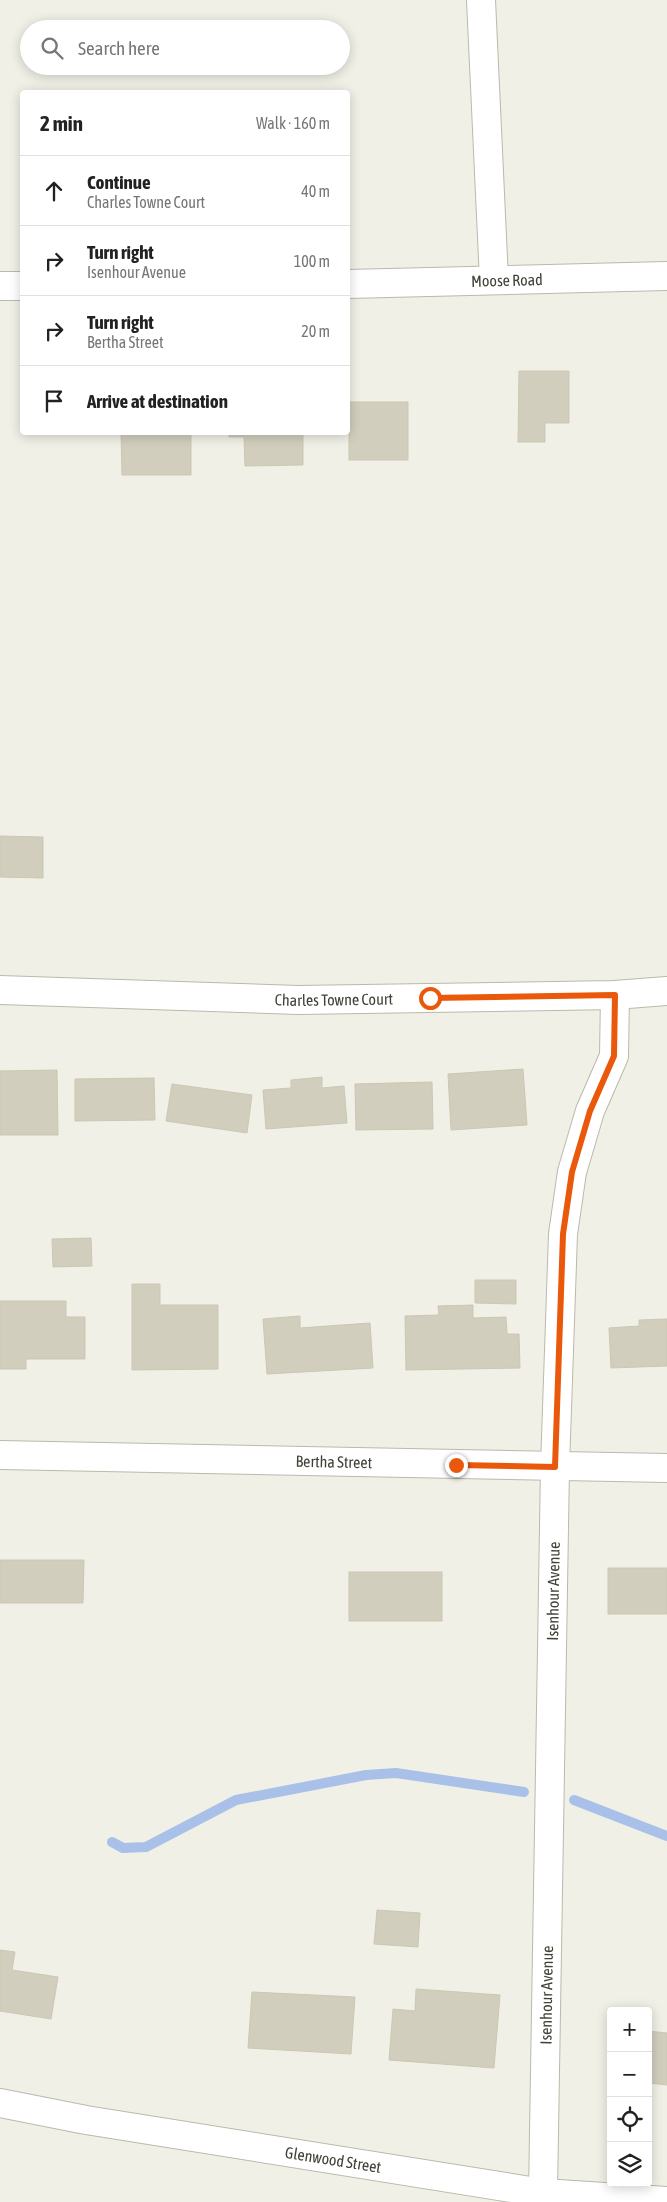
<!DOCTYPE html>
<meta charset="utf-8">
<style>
:root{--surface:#fff;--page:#f2f2f2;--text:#222;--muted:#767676;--line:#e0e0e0}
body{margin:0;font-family:"Asap Condensed",sans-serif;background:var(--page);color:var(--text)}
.controls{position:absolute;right:15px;bottom:15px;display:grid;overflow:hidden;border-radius:5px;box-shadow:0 2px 12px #0003}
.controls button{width:45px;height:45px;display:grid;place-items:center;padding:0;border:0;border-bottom:1px solid var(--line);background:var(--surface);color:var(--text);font:25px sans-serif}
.stop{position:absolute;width:15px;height:15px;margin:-11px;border:4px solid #ea580c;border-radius:50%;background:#fff}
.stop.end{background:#ea580c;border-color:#fff;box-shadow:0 1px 5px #0008}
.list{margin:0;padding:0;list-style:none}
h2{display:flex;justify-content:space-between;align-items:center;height:65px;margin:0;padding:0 20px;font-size:21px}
h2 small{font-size:16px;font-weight:400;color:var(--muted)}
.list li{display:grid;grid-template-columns:32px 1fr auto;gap:15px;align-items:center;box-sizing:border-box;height:70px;padding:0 20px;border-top:1px solid var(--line)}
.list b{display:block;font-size:19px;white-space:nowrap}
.list p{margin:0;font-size:16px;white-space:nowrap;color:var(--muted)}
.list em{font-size:16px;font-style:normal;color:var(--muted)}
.icon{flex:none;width:28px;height:28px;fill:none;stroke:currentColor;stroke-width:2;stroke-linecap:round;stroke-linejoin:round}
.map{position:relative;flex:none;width:667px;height:2202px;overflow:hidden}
.search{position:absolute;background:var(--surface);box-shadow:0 2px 12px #0003;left:20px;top:20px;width:330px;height:55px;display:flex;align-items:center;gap:12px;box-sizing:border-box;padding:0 18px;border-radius:28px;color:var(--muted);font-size:19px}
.panel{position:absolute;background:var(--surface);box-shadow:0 2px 12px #0003;left:20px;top:90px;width:330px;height:345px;border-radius:5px}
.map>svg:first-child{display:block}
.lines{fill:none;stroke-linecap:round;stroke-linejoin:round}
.stream{stroke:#a9c1e8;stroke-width:10}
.building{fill:#d2cebd;stroke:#ccc7b2}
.minor-casing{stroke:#bcb9aa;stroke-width:30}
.minor{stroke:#fff;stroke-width:28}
.route{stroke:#ea580c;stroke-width:6}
.labels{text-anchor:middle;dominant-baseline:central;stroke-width:4.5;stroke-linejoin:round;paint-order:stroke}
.street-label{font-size:16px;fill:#434137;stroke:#fff}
</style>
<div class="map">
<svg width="667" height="2202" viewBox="0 0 667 2202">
<rect width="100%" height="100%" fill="#f1f0e7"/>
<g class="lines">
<g class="stream">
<polyline points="574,1800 667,1836"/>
<polyline points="112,1842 123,1848 146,1847 236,1800 366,1775 396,1773 524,1792"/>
</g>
</g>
<g class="building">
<polygon points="519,371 569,371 569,423 545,423 545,442 518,442"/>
<rect x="349" y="402" width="59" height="58"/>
<polygon points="229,432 303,432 303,465 245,466 244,437 229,437"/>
<polygon points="121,433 191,433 191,475 122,475"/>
<polygon points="0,836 43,837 43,878 0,877"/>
<polygon points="523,1069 527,1125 451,1130 448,1074"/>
<polygon points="57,1070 58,1135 0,1135 0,1071"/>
<polygon points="322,1077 322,1088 344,1086 347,1123 266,1129 263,1090 291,1088 291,1080"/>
<polygon points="154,1078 155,1120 75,1121 75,1079"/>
<polygon points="432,1082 433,1129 356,1130 355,1084"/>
<polygon points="172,1084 252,1095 247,1133 166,1121"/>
<polygon points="91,1238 92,1266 53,1267 52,1239"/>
<polygon points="475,1280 516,1280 516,1304 475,1303"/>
<polygon points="132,1284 160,1284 160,1305 218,1305 218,1369 132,1370"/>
<polygon points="0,1301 66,1301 66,1317 85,1317 85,1359 26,1359 26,1369 0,1369"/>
<polygon points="473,1305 473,1318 506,1317 507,1334 519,1334 520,1368 406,1370 405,1316 439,1315 438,1306"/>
<polygon points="300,1316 300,1328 370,1323 373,1368 267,1374 263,1319"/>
<polygon points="667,1319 667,1366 611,1368 609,1328 639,1326 639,1320"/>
<polygon points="0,1560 84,1560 83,1603 0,1603"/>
<rect x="608" y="1568" width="59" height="46"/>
<rect x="349" y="1572" width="93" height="49"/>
<polygon points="377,1910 420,1913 418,1947 374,1944"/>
<polygon points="0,1950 15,1952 12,1970 58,1977 51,2019 0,2011"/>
<polygon points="416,1989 500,1995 494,2068 389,2060 393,2009 415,2011"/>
<polygon points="252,1992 355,1997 351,2054 248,2048"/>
<polygon points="648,2031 667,2033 667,2085 648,2083"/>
</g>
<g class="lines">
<defs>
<g id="minor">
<polyline points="481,0 494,280"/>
<path id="s1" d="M348 284 667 276"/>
<polyline points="0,286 22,286"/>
<path id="s2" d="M0 990 298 1000 615 995 667 991"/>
<path id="s3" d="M0 1455 667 1468"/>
<path id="s4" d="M0 2103 86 2120 543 2193 667 2201"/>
<path id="s5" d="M543 2193 555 1467 563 1234 572 1172 590 1111 614 1056 615 995"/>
</g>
</defs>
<use href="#minor" class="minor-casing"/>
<use href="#minor" class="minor"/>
</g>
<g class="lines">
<polyline class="route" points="430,998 615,995 614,1056 590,1111 572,1172 563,1234 555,1467 456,1465"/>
</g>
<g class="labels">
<g class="street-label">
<text stroke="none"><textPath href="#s1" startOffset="159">Moose Road</textPath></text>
<text stroke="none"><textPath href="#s2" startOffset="334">Charles Towne Court</textPath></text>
<text stroke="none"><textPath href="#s3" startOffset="334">Bertha Street</textPath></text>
<text stroke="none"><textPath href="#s5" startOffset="602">Isenhour Avenue</textPath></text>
<text stroke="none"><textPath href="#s5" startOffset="198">Isenhour Avenue</textPath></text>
<text stroke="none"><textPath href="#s4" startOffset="338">Glenwood Street</textPath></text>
</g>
</g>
</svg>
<div class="controls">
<button>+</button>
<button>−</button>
<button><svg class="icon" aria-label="locate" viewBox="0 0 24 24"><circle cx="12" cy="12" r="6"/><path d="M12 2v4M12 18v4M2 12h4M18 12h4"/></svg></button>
<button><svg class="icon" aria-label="layers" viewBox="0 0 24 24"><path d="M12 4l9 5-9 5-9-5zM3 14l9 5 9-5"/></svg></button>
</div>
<div class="stop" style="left:430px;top:998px"></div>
<div class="stop end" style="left:456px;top:1465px"></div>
<div class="search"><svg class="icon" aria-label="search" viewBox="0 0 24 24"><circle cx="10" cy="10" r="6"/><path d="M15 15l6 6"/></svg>Search here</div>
<section class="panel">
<h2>2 min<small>Walk · 160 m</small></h2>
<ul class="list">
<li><svg class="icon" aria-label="ahead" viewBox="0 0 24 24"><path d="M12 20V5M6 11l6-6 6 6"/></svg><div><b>Continue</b><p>Charles Towne Court</p></div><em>40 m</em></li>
<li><svg class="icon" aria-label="right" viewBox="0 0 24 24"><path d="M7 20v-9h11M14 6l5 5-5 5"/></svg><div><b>Turn right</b><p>Isenhour Avenue</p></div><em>100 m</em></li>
<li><svg class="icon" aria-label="right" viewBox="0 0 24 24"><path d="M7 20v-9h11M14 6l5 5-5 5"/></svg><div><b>Turn right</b><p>Bertha Street</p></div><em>20 m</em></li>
<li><svg class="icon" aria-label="arrive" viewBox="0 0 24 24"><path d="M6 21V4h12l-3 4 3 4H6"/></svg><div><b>Arrive at destination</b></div></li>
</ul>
</section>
</div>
